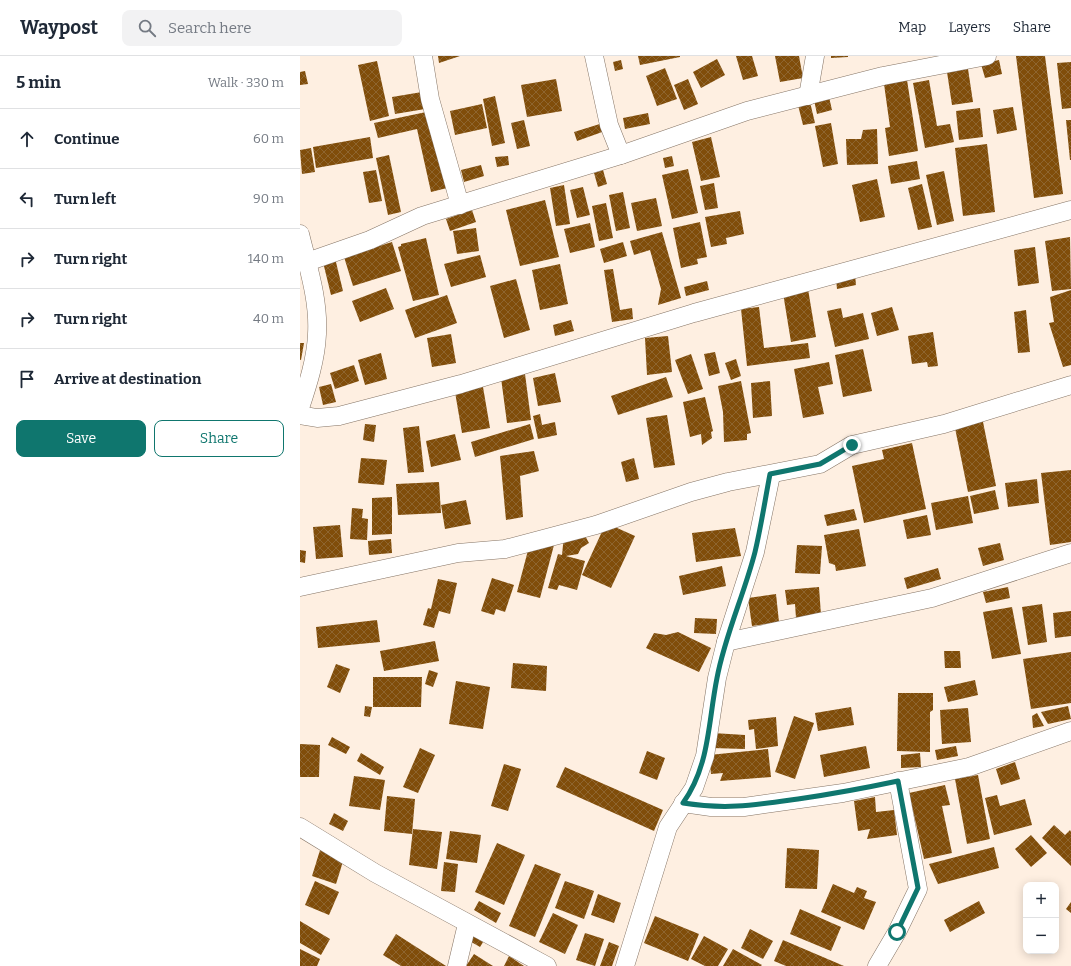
<!DOCTYPE html>
<meta charset="utf-8">
<style>
:root{--surface:#fff;--page:#f2f2f3;--text:#1f2937;--muted:#747a83;--line:#e0e1e3;--accent:#0f766e}
body{margin:0;font-family:Bitter,serif;background:var(--page);color:var(--text)}
.controls{position:absolute;right:12px;bottom:12px;display:grid;overflow:hidden;border-radius:8px;box-shadow:0 2px 10px #0003}
.controls button{width:36px;height:36px;display:grid;place-items:center;padding:0;border:0;border-bottom:1px solid var(--line);background:var(--surface);color:var(--text);font:20px sans-serif}
.stop{position:absolute;width:12px;height:12px;margin:-9px;border:3px solid #0f766e;border-radius:50%;background:#fff}
.stop.end{background:#0f766e;border-color:#fff;box-shadow:0 1px 4px #0008}
.list{margin:0;padding:0;list-style:none}
h2{display:flex;justify-content:space-between;align-items:center;height:52px;margin:0;padding:0 16px;font-size:17px}
h2 small{font-size:13px;font-weight:400;color:var(--muted)}
.list li{display:grid;grid-template-columns:26px 1fr auto;gap:12px;align-items:center;box-sizing:border-box;height:60px;padding:0 16px;border-top:1px solid var(--line)}
.list b{display:block;font-size:15px;white-space:nowrap}
.list em{font-size:13px;font-style:normal;color:var(--muted)}
.actions{display:flex;gap:8px;padding:12px 16px}
.actions a{flex:1;padding:9px 0;border:1px solid var(--accent);border-radius:8px;text-align:center;font-size:14px;color:var(--accent)}
.actions .main{background:var(--accent);color:#fff}
.icon{flex:none;width:22px;height:22px;fill:none;stroke:currentColor;stroke-width:2;stroke-linecap:round;stroke-linejoin:round}
.map{position:relative;flex:none;width:771px;height:910px;overflow:hidden}
header{display:flex;align-items:center;gap:24px;box-sizing:border-box;height:56px;padding:0 20px;background:var(--surface);border-bottom:1px solid var(--line)}
header strong{font-size:19px}
nav{display:flex;gap:22px;margin-inline-start:auto;font-size:14px}
.search{width:280px;height:36px;background:var(--page);display:flex;align-items:center;gap:10px;box-sizing:border-box;padding:0 14px;border-radius:8px;color:var(--muted);font-size:15px}
main{display:flex}
aside{flex:1;background:var(--surface)}
.map>svg:first-child{display:block}
.building{fill:url(#building-cross-hatch)}
.lines{fill:none;stroke-linecap:round;stroke-linejoin:round}
.minor-casing{stroke:#857465;stroke-width:19}
.minor{stroke:#fff;stroke-width:18}
.route{stroke:#0f766e;stroke-width:5}
</style>
<header>
<strong>Waypost</strong>
<div class="search"><svg class="icon" aria-label="search" viewBox="0 0 24 24"><circle cx="10" cy="10" r="6"/><path d="M15 15l6 6"/></svg>Search here</div>
<nav><a>Map</a><a>Layers</a><a>Share</a></nav>
</header>
<main>
<aside>
<h2>5 min<small>Walk · 330 m</small></h2>
<ul class="list">
<li><svg class="icon" aria-label="ahead" viewBox="0 0 24 24"><path d="M12 20V5M6 11l6-6 6 6"/></svg><div><b>Continue</b></div><em>60 m</em></li>
<li><svg class="icon" aria-label="left" viewBox="0 0 24 24"><path d="M17 20v-9H6M10 6l-5 5 5 5"/></svg><div><b>Turn left</b></div><em>90 m</em></li>
<li><svg class="icon" aria-label="right" viewBox="0 0 24 24"><path d="M7 20v-9h11M14 6l5 5-5 5"/></svg><div><b>Turn right</b></div><em>140 m</em></li>
<li><svg class="icon" aria-label="right" viewBox="0 0 24 24"><path d="M7 20v-9h11M14 6l5 5-5 5"/></svg><div><b>Turn right</b></div><em>40 m</em></li>
<li><svg class="icon" aria-label="arrive" viewBox="0 0 24 24"><path d="M6 21V4h12l-3 4 3 4H6"/></svg><div><b>Arrive at destination</b></div></li>
</ul>
<div class="actions"><a class="main">Save</a><a>Share</a></div>
</aside>
<div class="map">
<svg width="771" height="910" viewBox="0 0 771 910">
<defs>
<pattern id="building-cross-hatch" width="8" height="8" patternUnits="userSpaceOnUse"><rect width="8" height="8" fill="#804d0a"/><path d="M0 0l8 8M0 8l8-8" fill="none" stroke="#8e652f"/></pattern>
</defs>
<rect width="100%" height="100%" fill="#feefe1"/>
<g class="building">
<polygon points="138,0 160,0 139,7"/>
<polygon points="338,0 380,0 380,1 340,9"/>
<polygon points="436,0 452,0 458,20 443,24"/>
<polygon points="475,0 499,0 503,22 480,26"/>
<polygon points="531,0 548,0 548,1 531,2"/>
<polygon points="716,0 745,0 763,138 734,142"/>
<polygon points="417,3 425,19 401,32 393,16"/>
<polygon points="321,4 323,13 315,15 313,6"/>
<polygon points="699,4 702,18 685,22 681,8"/>
<polygon points="77,5 89,60 70,65 58,9"/>
<polygon points="771,6 771,52 762,53 757,7"/>
<polygon points="365,12 377,43 357,50 346,20"/>
<polygon points="668,13 673,46 652,49 647,16"/>
<polygon points="5,15 8,28 0,29 0,16"/>
<polygon points="256,23 262,55 227,61 221,29"/>
<polygon points="388,23 398,48 384,54 374,29"/>
<polygon points="607,24 618,95 589,100 585,72 590,71 584,28"/>
<polygon points="629,24 637,70 650,68 654,86 625,92 613,27"/>
<polygon points="122,36 125,53 95,58 92,41"/>
<polygon points="195,40 205,87 192,90 183,43"/>
<polygon points="529,41 532,54 517,58 514,44"/>
<polygon points="510,46 515,67 503,69 498,49"/>
<polygon points="182,48 187,72 155,79 150,55"/>
<polygon points="713,51 717,74 697,78 693,54"/>
<polygon points="680,52 683,81 659,84 656,55"/>
<polygon points="131,55 147,132 131,136 117,73 78,82 74,67"/>
<polygon points="348,57 350,68 325,73 323,62"/>
<polygon points="224,64 230,90 217,93 211,67"/>
<polygon points="766,64 771,64 771,104 770,104"/>
<polygon points="303,67 305,75 277,85 274,76"/>
<polygon points="531,67 538,108 523,111 515,70"/>
<polygon points="577,73 578,108 547,109 546,83 561,83 563,74"/>
<polygon points="70,81 73,102 16,112 13,91"/>
<polygon points="411,81 420,121 401,125 392,86"/>
<polygon points="687,88 695,156 663,160 655,92"/>
<polygon points="11,92 15,116 2,118 0,94"/>
<polygon points="89,99 101,156 88,159 76,102"/>
<polygon points="208,100 209,109 197,111 195,101"/>
<polygon points="372,100 374,110 365,112 363,102"/>
<polygon points="617,105 620,123 591,128 588,110"/>
<polygon points="181,109 184,120 164,126 161,114"/>
<polygon points="388,113 398,157 372,163 362,119"/>
<polygon points="76,114 82,145 69,147 63,116"/>
<polygon points="303,114 307,128 298,131 294,117"/>
<polygon points="644,115 654,165 637,169 626,119"/>
<polygon points="577,123 585,161 560,166 552,129"/>
<polygon points="414,127 418,152 405,154 400,130"/>
<polygon points="622,128 632,171 618,174 608,132"/>
<polygon points="264,129 270,168 256,170 250,132"/>
<polygon points="283,131 290,159 277,162 270,134"/>
<polygon points="323,136 330,172 316,175 309,139"/>
<polygon points="356,142 362,170 337,175 331,147"/>
<polygon points="245,144 259,201 220,210 206,154"/>
<polygon points="306,147 313,182 299,185 292,150"/>
<polygon points="172,154 176,166 150,175 146,163"/>
<polygon points="440,155 444,178 426,182 427,188 411,191 405,161"/>
<polygon points="400,166 407,201 397,203 398,208 381,212 373,172"/>
<polygon points="290,167 295,191 270,197 264,173"/>
<polygon points="176,172 179,195 157,198 153,175"/>
<polygon points="362,176 381,242 358,249 361,233 350,194 334,199 330,185"/>
<polygon points="770,181 771,233 752,235 745,185"/>
<polygon points="126,182 139,239 113,245 98,191 101,190 101,188"/>
<polygon points="92,186 101,215 53,230 44,201"/>
<polygon points="323,186 327,200 304,207 300,193"/>
<polygon points="735,191 739,227 718,230 714,194"/>
<polygon points="34,198 43,235 31,239 22,202"/>
<polygon points="180,199 186,221 151,231 144,208"/>
<polygon points="260,208 268,248 240,254 232,214"/>
<polygon points="313,213 320,254 332,252 333,263 312,266 304,214"/>
<polygon points="555,219 556,229 537,233 536,223"/>
<polygon points="216,223 230,274 204,282 190,230"/>
<polygon points="407,225 409,234 386,240 384,231"/>
<polygon points="86,232 94,253 60,266 52,245"/>
<polygon points="508,233 516,281 491,286 483,237"/>
<polygon points="771,234 771,309 763,311 749,267 754,266 750,241"/>
<polygon points="147,239 157,267 115,282 105,254"/>
<polygon points="459,251 464,292 508,287 510,302 447,310 441,253"/>
<polygon points="592,251 599,274 577,280 571,257"/>
<polygon points="541,252 543,262 563,257 569,283 535,291 527,255"/>
<polygon points="726,254 730,296 718,297 714,256"/>
<polygon points="271,264 274,275 255,280 253,269"/>
<polygon points="633,276 638,310 628,311 627,306 612,308 608,280"/>
<polygon points="151,278 156,307 132,311 127,282"/>
<polygon points="368,280 372,316 347,319 345,282"/>
<polygon points="0,287 4,287 1,304 0,304"/>
<polygon points="563,293 572,335 543,341 535,299"/>
<polygon points="415,296 420,317 409,320 404,298"/>
<polygon points="81,297 87,323 65,329 58,304"/>
<polygon points="391,298 403,333 388,338 375,304"/>
<polygon points="436,303 441,320 431,324 425,307"/>
<polygon points="529,306 533,328 518,331 524,358 503,362 494,313"/>
<polygon points="54,309 59,325 35,333 30,317"/>
<polygon points="255,317 261,346 238,350 233,322"/>
<polygon points="225,318 231,364 207,367 201,322"/>
<polygon points="366,321 373,341 318,359 311,340"/>
<polygon points="441,325 451,377 447,378 447,384 424,386 423,356 418,330"/>
<polygon points="470,325 472,360 453,362 451,327"/>
<polygon points="31,328 36,346 23,349 19,331"/>
<polygon points="183,331 190,372 162,377 155,336"/>
<polygon points="405,341 413,375 411,376 412,382 402,389 401,378 390,381 383,346"/>
<polygon points="240,358 242,369 255,366 257,379 238,383 233,360"/>
<polygon points="367,359 375,409 354,412 346,362"/>
<polygon points="682,361 696,430 668,436 654,367"/>
<polygon points="65,368 76,369 74,386 63,384"/>
<polygon points="230,368 234,383 175,401 171,386"/>
<polygon points="119,370 124,416 108,417 103,372"/>
<polygon points="155,378 161,404 131,411 126,385"/>
<polygon points="612,387 626,453 564,467 552,410 584,403 582,394"/>
<polygon points="234,395 239,415 220,420 223,461 206,464 200,400"/>
<polygon points="61,402 87,404 84,429 58,427"/>
<polygon points="334,402 339,423 326,426 321,406"/>
<polygon points="771,414 771,486 750,489 741,417"/>
<polygon points="737,423 739,447 708,451 705,427"/>
<polygon points="139,426 141,457 98,459 96,428"/>
<polygon points="695,434 699,453 674,458 670,440"/>
<polygon points="668,440 673,467 636,474 631,447"/>
<polygon points="92,441 92,478 72,479 72,442"/>
<polygon points="166,444 171,468 145,473 141,449"/>
<polygon points="52,452 63,453 62,462 68,463 67,484 50,483"/>
<polygon points="554,453 557,464 527,470 524,459"/>
<polygon points="627,459 631,479 607,483 603,464"/>
<polygon points="306,467 335,480 311,532 282,519"/>
<polygon points="40,469 43,501 16,503 13,471"/>
<polygon points="435,472 441,500 396,506 392,477"/>
<polygon points="559,473 566,510 536,515 535,509 529,507 524,479"/>
<polygon points="284,478 289,487 281,492 278,498 266,500 285,505 277,534 259,529 257,534 248,532 258,498 262,499 264,479"/>
<polygon points="91,483 92,497 69,499 68,485"/>
<polygon points="231,483 254,489 240,542 217,536"/>
<polygon points="700,487 704,504 683,510 678,492"/>
<polygon points="497,489 522,490 520,518 495,517"/>
<polygon points="0,494 6,495 5,507 0,506"/>
<polygon points="422,510 426,530 383,539 379,520"/>
<polygon points="638,512 641,523 607,533 604,522"/>
<polygon points="192,522 214,529 205,556 196,553 194,559 181,555"/>
<polygon points="138,523 157,527 150,558 139,555 134,572 123,569 128,552 131,553"/>
<polygon points="519,531 521,559 496,562 495,548 487,549 485,534"/>
<polygon points="708,531 710,542 686,547 683,536"/>
<polygon points="476,538 479,566 452,570 448,542"/>
<polygon points="742,548 747,586 728,589 722,551"/>
<polygon points="712,551 721,598 692,603 683,556"/>
<polygon points="771,555 771,580 755,582 753,557"/>
<polygon points="395,562 417,563 416,578 394,577"/>
<polygon points="77,564 80,586 18,592 16,571"/>
<polygon points="378,576 411,592 399,616 346,592 354,577 366,579"/>
<polygon points="135,585 139,605 84,615 80,595"/>
<polygon points="644,595 660,595 661,612 645,612"/>
<polygon points="771,596 771,647 731,653 723,603"/>
<polygon points="213,607 247,610 246,635 211,632"/>
<polygon points="36,608 50,613 40,637 27,631"/>
<polygon points="129,614 138,617 133,631 125,628"/>
<polygon points="73,621 122,621 121,651 73,651"/>
<polygon points="675,624 678,639 648,646 644,631"/>
<polygon points="156,625 190,631 183,673 149,668"/>
<polygon points="598,637 633,637 633,654 630,656 630,696 597,695"/>
<polygon points="65,650 72,651 70,661 64,660"/>
<polygon points="768,650 771,663 748,668 741,656"/>
<polygon points="551,651 554,669 518,675 515,657"/>
<polygon points="668,652 671,686 642,688 640,654"/>
<polygon points="737,657 744,670 733,672 732,660"/>
<polygon points="494,660 514,667 495,723 475,716"/>
<polygon points="476,661 478,690 456,693 454,673 449,674 448,664"/>
<polygon points="413,677 445,679 445,693 412,692"/>
<polygon points="32,681 50,691 46,698 28,689"/>
<polygon points="0,688 20,689 19,721 0,721"/>
<polygon points="566,690 570,712 524,721 520,699"/>
<polygon points="656,690 658,700 637,704 635,694"/>
<polygon points="120,692 135,699 118,737 103,731"/>
<polygon points="468,693 471,721 420,725 423,717 411,718 409,699"/>
<polygon points="347,695 365,702 357,724 339,717"/>
<polygon points="61,697 84,711 80,719 57,705"/>
<polygon points="620,697 621,711 601,712 601,699"/>
<polygon points="715,706 720,723 701,729 696,713"/>
<polygon points="204,708 221,713 208,755 191,750"/>
<polygon points="265,711 363,754 354,775 256,731"/>
<polygon points="678,719 690,783 667,788 655,723"/>
<polygon points="54,720 85,724 80,754 49,750"/>
<polygon points="645,729 650,749 642,750 652,797 624,803 609,737"/>
<polygon points="697,739 700,750 725,743 732,769 694,779 685,742"/>
<polygon points="87,740 115,743 112,778 84,775"/>
<polygon points="575,741 576,756 594,754 597,779 567,783 570,773 558,775 554,745"/>
<polygon points="34,757 48,765 43,775 29,768"/>
<polygon points="754,769 765,779 770,774 771,776 771,810 742,782"/>
<polygon points="113,773 142,776 137,813 109,809"/>
<polygon points="150,775 181,779 177,807 146,803"/>
<polygon points="731,779 747,797 731,811 715,793"/>
<polygon points="197,787 225,799 204,849 175,836"/>
<polygon points="21,791 45,799 36,828 12,820"/>
<polygon points="694,791 699,812 638,828 629,808"/>
<polygon points="487,792 519,794 517,833 485,832"/>
<polygon points="144,806 158,808 155,836 141,835"/>
<polygon points="235,808 261,818 235,881 209,870"/>
<polygon points="15,825 39,836 29,859 5,849"/>
<polygon points="265,825 294,835 284,863 255,852"/>
<polygon points="533,828 554,837 557,831 567,835 564,842 576,846 564,874 521,856"/>
<polygon points="298,838 321,847 314,867 291,859"/>
<polygon points="179,845 201,857 196,867 174,854"/>
<polygon points="679,845 685,857 650,876 644,864"/>
<polygon points="771,846 771,857 766,853"/>
<polygon points="500,853 541,871 531,895 490,878"/>
<polygon points="253,857 278,869 265,898 239,886"/>
<polygon points="355,860 399,878 388,905 344,887"/>
<polygon points="0,865 30,883 21,899 0,887"/>
<polygon points="450,873 473,885 463,903 441,892"/>
<polygon points="171,875 185,883 180,891 166,883"/>
<polygon points="285,877 304,883 295,910 276,904"/>
<polygon points="96,878 146,910 101,910 83,899"/>
<polygon points="404,880 428,893 418,910 405,910 391,903"/>
<polygon points="483,884 544,910 486,910 474,905"/>
<polygon points="309,886 319,890 312,910 300,910"/>
<polygon points="0,893 20,903 17,910 0,910"/>
<polygon points="433,893 462,909 461,910 423,910"/>
<polygon points="174,898 193,910 166,910"/>
<polygon points="209,900 224,910 204,910"/>
</g>
<g class="lines">
<defs>
<g id="minor">
<polyline points="123,0 130,43 160,149"/>
<polyline points="294,0 309,69 321,99"/>
<polyline points="508,40 515,0"/>
<path d="M0 178C8 211 19 244 17 278 16 303 8 328 0 352"/>
<polyline points="7,206 70,184 122,160 321,99 447,55 583,20 687,0"/>
<polyline points="0,359 17,362 39,360 161,328 394,257 771,154"/>
<polyline points="0,531 158,497 205,493 296,469 391,436 428,426 520,408 552,389 644,368 771,329"/>
<polyline points="426,586 632,542 771,497"/>
<polyline points="383,747 411,751 444,751 543,737 669,711 771,675"/>
<polyline points="0,771 75,817 247,910"/>
<polyline points="157,910 167,868"/>
<polyline points="325,910 368,771 394,732 405,700 417,622 426,586 455,496 471,419"/>
<polyline points="577,910 597,876 618,833 598,725"/>
</g>
</defs>
<use href="#minor" class="minor-casing"/>
<use href="#minor" class="minor"/>
</g>
<g class="lines">
<path class="route" d="M552 389 520 408 470 418C465 444 461 471 455 496 444 539 425 579 417 622 408 666 410 709 383 747 427 754 455 749 498 743 532 738 565 732 598 725L618 832 597 876"/>
</g>
</svg>
<div class="controls">
<button>+</button>
<button>−</button>
</div>
<div class="stop" style="left:597px;top:876px"></div>
<div class="stop end" style="left:552px;top:389px"></div>
</div>
</main>
